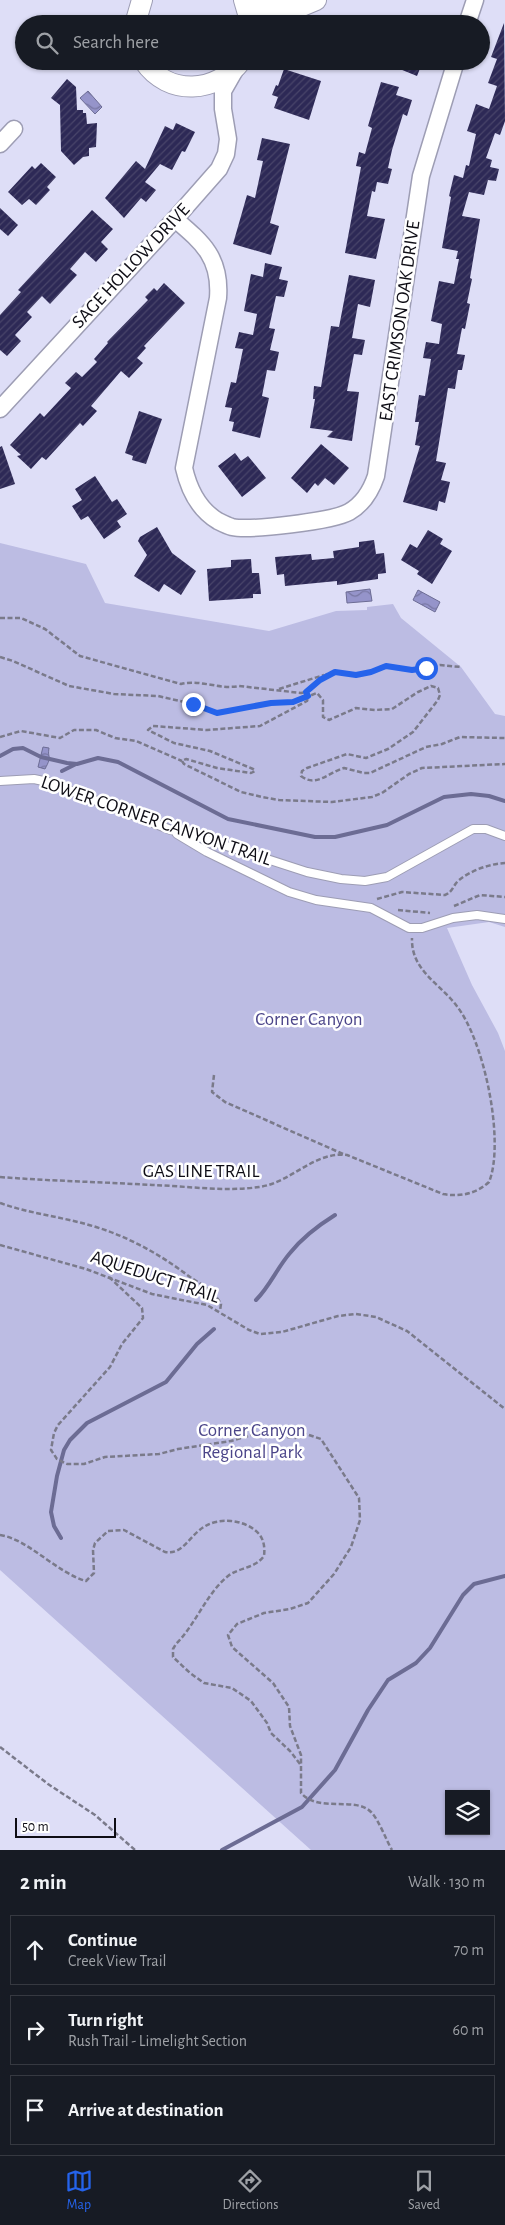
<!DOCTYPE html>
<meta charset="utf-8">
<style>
:root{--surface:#171b24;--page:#20242c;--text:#f1f3f6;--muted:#9ea1a6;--line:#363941;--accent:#2563eb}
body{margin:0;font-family:"Alegreya Sans",sans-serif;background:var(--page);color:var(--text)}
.controls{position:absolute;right:15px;bottom:15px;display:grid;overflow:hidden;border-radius:0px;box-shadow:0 1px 4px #0004}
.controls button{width:45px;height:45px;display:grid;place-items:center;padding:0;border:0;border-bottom:1px solid var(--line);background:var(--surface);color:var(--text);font:25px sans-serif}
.scale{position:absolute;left:15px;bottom:12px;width:101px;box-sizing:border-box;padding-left:5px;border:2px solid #0e0d15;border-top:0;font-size:14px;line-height:18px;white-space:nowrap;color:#0e0d15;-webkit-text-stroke:4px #fff;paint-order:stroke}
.stop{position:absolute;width:15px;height:15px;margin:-11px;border:4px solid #2563eb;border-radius:50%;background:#fff}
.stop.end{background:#2563eb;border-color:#fff;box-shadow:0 1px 5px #0008}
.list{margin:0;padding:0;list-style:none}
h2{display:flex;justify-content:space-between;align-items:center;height:65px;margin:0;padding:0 20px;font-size:21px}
h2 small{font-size:16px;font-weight:400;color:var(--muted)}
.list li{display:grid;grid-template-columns:32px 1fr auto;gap:15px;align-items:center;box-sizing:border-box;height:70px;margin:0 10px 10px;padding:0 10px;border:1px solid var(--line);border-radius:0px}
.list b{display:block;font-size:19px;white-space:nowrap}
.list p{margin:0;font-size:16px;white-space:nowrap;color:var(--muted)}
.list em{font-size:16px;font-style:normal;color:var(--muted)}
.icon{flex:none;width:28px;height:28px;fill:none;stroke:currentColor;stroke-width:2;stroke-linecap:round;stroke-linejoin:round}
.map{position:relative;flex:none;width:505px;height:1850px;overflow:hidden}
.search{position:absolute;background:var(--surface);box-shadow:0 1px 4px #0004;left:15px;right:15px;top:15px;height:55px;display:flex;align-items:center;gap:12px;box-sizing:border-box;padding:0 18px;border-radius:28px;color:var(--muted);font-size:19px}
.sheet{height:305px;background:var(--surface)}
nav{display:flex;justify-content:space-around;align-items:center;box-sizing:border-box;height:70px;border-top:1px solid var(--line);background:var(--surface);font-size:14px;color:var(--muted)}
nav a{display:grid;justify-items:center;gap:2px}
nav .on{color:var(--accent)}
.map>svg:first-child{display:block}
.green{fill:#bcbce3;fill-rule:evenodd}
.water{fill:url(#water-waves);stroke:#6c6c94}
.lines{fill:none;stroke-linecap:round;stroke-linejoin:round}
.stream{stroke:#6c6c94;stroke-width:4}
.building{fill:url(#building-hatch)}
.service-casing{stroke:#9d9db4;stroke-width:10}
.minor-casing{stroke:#9d9db4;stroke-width:19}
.tertiary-casing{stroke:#9d9db4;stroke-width:22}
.path{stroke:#7a7a8a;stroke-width:2.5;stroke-dasharray:5 2.5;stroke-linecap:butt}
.service{stroke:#fff;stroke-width:8}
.minor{stroke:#fff;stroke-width:16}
.tertiary{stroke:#fff;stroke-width:20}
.route{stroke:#2563eb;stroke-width:6}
.labels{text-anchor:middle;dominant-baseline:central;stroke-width:5;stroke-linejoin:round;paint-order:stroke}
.street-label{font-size:19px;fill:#0e0d15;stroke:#fff}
.park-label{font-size:19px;fill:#4b4589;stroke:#fff}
</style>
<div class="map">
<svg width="505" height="1850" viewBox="0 0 505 1850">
<defs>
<pattern id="water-waves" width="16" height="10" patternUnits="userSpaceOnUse" patternTransform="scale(1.25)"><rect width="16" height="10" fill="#9594ca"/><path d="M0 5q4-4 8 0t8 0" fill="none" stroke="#7877a3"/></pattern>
<pattern id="building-hatch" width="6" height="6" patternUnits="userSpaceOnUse" patternTransform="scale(1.25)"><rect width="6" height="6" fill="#2d2956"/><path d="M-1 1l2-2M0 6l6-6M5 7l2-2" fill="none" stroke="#49456a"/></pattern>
</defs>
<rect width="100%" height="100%" fill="#dedef7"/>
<path class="green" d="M0 543 86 564 105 603 269 631 336 611 367 610V607L393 604 401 618 461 667 495 714 505 716V927L489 922 447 928 472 985 498 1033 505 1051V1850H311L0 1570ZM449 1794H486V1831H449Z"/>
<g class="water">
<polygon points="88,91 102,107 95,114 80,98"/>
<polygon points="370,589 372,601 347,603 346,592"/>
<polygon points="418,590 440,602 435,612 413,600"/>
<path d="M43 747 49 748C47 760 53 754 45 769L38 767Z"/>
</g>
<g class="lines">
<g class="stream">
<polyline points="0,756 13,749 23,748 41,757 67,763 77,764 98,758 118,762 228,819 315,837 335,837 387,825 444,797 471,794 489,796 505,801"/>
<polyline points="62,771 76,764"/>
<path d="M256 1300C270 1286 277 1268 290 1253 302 1238 319 1225 335 1215"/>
<polyline points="61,1538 54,1526 51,1512 57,1476 64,1450 70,1440 87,1423 166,1382 197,1344 214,1329"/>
<polyline points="222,1850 302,1807 335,1770 368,1710 388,1680 416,1663 430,1648 463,1595 474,1584 505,1576"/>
</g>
</g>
<g class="building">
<polygon points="504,23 505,121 500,135 495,133 486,158 492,160 490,167 499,169 496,181 488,180 484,195 469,192 462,216 480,219 470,278 472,279 467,303 470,304 465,329 462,328 457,354 465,355 462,370 458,370 455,389 448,388 436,461 446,463 441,480 450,482 445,503 439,501 437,511 403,502 420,446 415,445 419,422 415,422 419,395 425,396 431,359 423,358 426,342 439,344 442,324 431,321 439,281 454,284 459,259 456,259 458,251 442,248 451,197 449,196 454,175 463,178 466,165 469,166 476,134 467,131 476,104 489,109 497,86 488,83 497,59 491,57"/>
<polygon points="380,61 423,61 417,76"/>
<polygon points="284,69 321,81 309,120 274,108 278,97 272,95 276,85 278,86"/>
<polygon points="67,79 76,87 77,110 83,110 83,113 86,113 87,124 97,123 96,147 89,148 89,156 83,157 74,165 61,151 60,105 51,98"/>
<polygon points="381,82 399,87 396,95 412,100 407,116 403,114 392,150 388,168 392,169 388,184 377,182 375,192 372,191 367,216 385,219 376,259 345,253 361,167 356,166 359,152 365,154 372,128 368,126"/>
<polygon points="176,123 195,132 185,152 182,151 172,170 160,164 145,182 156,190 146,202 141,198 124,218 105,198 136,161 145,169 165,126 173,130"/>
<polygon points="262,138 290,144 270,223 279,226 271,255 233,244 247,195 255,198 263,161 257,160"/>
<polygon points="41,163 56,177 47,187 50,190 36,205 29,199 22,205 8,192 32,166 35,169"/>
<polygon points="0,208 18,225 8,236 0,229"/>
<polygon points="92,210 113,229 101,242 108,249 96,262 85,252 70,269 77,275 50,304 42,296 27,312 32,317 15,335 21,341 7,356 0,350 0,315 21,292 18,290"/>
<polygon points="265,263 282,267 279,279 288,281 284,297 276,296 269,328 275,329 270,350 279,352 275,371 267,370 262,396 269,398 260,438 232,431 234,422 229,421 232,408 225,407 231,382 236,383 243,349 235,348 239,332 253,335 257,314 244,311 251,274 263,277"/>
<polygon points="349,275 375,280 370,307 358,304 352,338 365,340 362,355 354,354 347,391 359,392 352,441 327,437 333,431 310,428 315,399 313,399 314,386 321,387 331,326 339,327"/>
<polygon points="164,283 185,303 144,346 146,348 137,358 143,363 129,378 121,371 91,406 97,411 83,426 80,423 46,460 42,457 31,469 17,456 21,455 10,445 40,413 44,417 71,388 65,383 76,372 82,377 97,362 94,359 108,343 107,342 148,300 145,297 154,288 157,291"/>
<polygon points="139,411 162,419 146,464 132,460 133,456 125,453"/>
<polygon points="321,444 349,468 334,485 325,478 318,486 315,483 307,493 291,478"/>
<polygon points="2,446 15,484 0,489 0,447"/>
<polygon points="235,453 241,461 248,456 266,478 242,497 218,466"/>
<polygon points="95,476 112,502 117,499 127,514 117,521 121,527 104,539 88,516 81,520 72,506 82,500 75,489"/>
<polygon points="157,527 172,553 196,571 181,595 164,584 159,592 134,576 147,555 138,541 140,537"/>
<polygon points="428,530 443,539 440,544 452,551 432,584 417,574 419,571 401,560 410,544 417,548"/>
<polygon points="374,540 376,554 384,553 386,573 378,574 378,579 337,585 337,581 285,586 284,574 277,575 275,557 311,554 312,560 334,558 333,551 359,547 359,542"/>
<polygon points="251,559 252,573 259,573 261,594 253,594 253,598 209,601 207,569 231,567 231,560"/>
</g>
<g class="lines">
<defs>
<g id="service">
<polyline points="0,781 34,779 48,782 171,830 205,839 307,872 341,879 365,881 387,877 473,829 486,829 505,836"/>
<polyline points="177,834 207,852 289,892 316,900 371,908 409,928 422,928 453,918 477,915 505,919"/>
</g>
<g id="minor">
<polyline points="467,24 475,0"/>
<polyline points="0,144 14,129"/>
<path d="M175 219C203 243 221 258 218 298L184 468C189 490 198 509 218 521 222 523 228 526 232 527 250 531 333 521 349 512 363 504 371 491 376 476L421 176 456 61"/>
<polyline points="0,409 175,219 219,169 226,154 228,139 223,109 223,91 235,70"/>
</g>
<g id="tertiary">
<polyline points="244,0 251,24"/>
<path d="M246 0C261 10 280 12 297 7"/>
<polyline points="135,24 142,0"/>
<polyline points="269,24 285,13 316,0"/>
<path d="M144 61C168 97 217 93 241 61"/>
</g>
</defs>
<use href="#service" class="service-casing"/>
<use href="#minor" class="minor-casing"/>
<use href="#tertiary" class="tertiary-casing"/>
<g class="path">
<path d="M0 618H21L45 629 80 656 181 684C200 679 220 690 239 686L301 693 306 692 327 674 335 672 356 675 371 673 389 666 412 669 440 665 461 667"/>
<path d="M0 657 13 661 69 686 114 694 158 696 193 704 217 713 271 703 293 702 317 693 323 700V717L329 720 356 708 375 710 392 709 418 692 431 686 438 688 440 695 438 700 413 732 388 749 366 758 347 754 307 768 302 771 301 776C316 788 329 772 344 768L364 773H370L426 747 442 744 460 737 505 738"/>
<polyline points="279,689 324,675"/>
<polyline points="306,692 308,698 307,701 260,726 207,730 153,726 148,730 174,743 210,751 253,769 255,771 251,773 217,768 186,759 182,761 184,764 241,792 262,797 279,800 332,802 372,797 382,793 409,774 422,768 505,764"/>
<polyline points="0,737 21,731 60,738 74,730 96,730 115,738 136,741 182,761"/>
<path d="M377 899 402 892 445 895C453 892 453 885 459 880 472 870 489 864 505 863"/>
<polyline points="454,906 480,895 505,897"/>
<polyline points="398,910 430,913"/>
<polyline points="214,1075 212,1092 225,1102 343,1154"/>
<path d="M0 1177C51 1181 102 1182 152 1185 186 1186 226 1192 259 1187 291 1183 314 1151 347 1155L443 1194C460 1197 476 1194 489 1182 505 1143 485 1041 456 1005 438 982 411 970 412 938"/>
<path d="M0 1203C31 1214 64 1217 96 1227 131 1238 161 1255 190 1277 201 1284 215 1292 221 1304L220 1311"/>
<polyline points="0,1245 86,1269 152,1294 207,1305 249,1330 260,1334 282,1332 338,1316 356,1314 376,1317 407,1331 505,1409"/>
<path d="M109 1277 142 1308 143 1318 122 1344 110 1367 58 1425 54 1433 51 1450 57 1459 67 1464H84L105 1457 159 1454 178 1449 231 1441 258 1433 295 1438 306 1434 321 1439 359 1498 360 1520 351 1547 334 1574 308 1603 290 1609 264 1613 237 1624 228 1635 232 1647 273 1683 289 1707 290 1726 301 1755V1793C319 1813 355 1796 371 1812 379 1820 386 1840 392 1850"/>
<path d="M0 1535C28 1539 57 1573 86 1581L94 1573 93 1550 95 1543 108 1531 124 1530 165 1552C191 1556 190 1518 231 1521 241 1522 252 1526 259 1534 264 1540 265 1548 264 1556 254 1569 240 1567 228 1576 206 1594 196 1624 176 1644L173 1649V1657L190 1673 204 1683 232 1688 251 1701 267 1723 271 1733 290 1751 300 1764"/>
<polyline points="0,1747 48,1784 95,1815 135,1850"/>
</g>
<use href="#service" class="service"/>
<use href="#minor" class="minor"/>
<use href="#tertiary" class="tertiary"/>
</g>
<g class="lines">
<polyline class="route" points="193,704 217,713 271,703 293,702 308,696 306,692 320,680 335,672 356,675 371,672 386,666 412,670 426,668"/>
</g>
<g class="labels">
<g class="street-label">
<text transform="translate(131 266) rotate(-47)">SAGE HOLLOW DRIVE</text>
<text transform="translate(400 321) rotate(-82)">EAST CRIMSON OAK DRIVE</text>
<text transform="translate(156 821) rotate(19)">LOWER CORNER CANYON TRAIL</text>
<text x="201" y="1171">GAS LINE TRAIL</text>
<text transform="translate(155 1277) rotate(18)">AQUEDUCT TRAIL</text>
</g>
<g class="park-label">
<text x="309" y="1019">Corner Canyon</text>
<text x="252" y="1430">Corner Canyon<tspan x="252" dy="22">Regional Park</tspan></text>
</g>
</g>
</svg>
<div class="controls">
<button><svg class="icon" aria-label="layers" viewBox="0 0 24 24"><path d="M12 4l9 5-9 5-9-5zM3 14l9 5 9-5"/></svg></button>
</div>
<div class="scale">50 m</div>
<div class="stop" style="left:426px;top:668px"></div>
<div class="stop end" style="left:193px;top:704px"></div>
<div class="search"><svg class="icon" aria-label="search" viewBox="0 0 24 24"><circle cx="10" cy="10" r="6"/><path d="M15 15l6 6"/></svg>Search here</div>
</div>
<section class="sheet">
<h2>2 min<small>Walk · 130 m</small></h2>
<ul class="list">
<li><svg class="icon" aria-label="ahead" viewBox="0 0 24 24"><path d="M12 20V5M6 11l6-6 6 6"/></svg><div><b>Continue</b><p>Creek View Trail</p></div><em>70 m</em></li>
<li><svg class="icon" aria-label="right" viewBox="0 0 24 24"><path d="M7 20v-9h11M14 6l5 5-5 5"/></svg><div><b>Turn right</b><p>Rush Trail - Limelight Section</p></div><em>60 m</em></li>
<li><svg class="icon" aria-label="arrive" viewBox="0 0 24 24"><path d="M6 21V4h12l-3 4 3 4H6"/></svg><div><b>Arrive at destination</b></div></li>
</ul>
</section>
<nav>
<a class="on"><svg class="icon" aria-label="map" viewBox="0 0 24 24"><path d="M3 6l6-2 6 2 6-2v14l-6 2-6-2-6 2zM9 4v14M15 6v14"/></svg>Map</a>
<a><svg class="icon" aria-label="directions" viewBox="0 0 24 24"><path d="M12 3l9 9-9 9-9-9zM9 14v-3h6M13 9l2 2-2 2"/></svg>Directions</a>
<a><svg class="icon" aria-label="saved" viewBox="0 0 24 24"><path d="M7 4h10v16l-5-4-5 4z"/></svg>Saved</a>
</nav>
